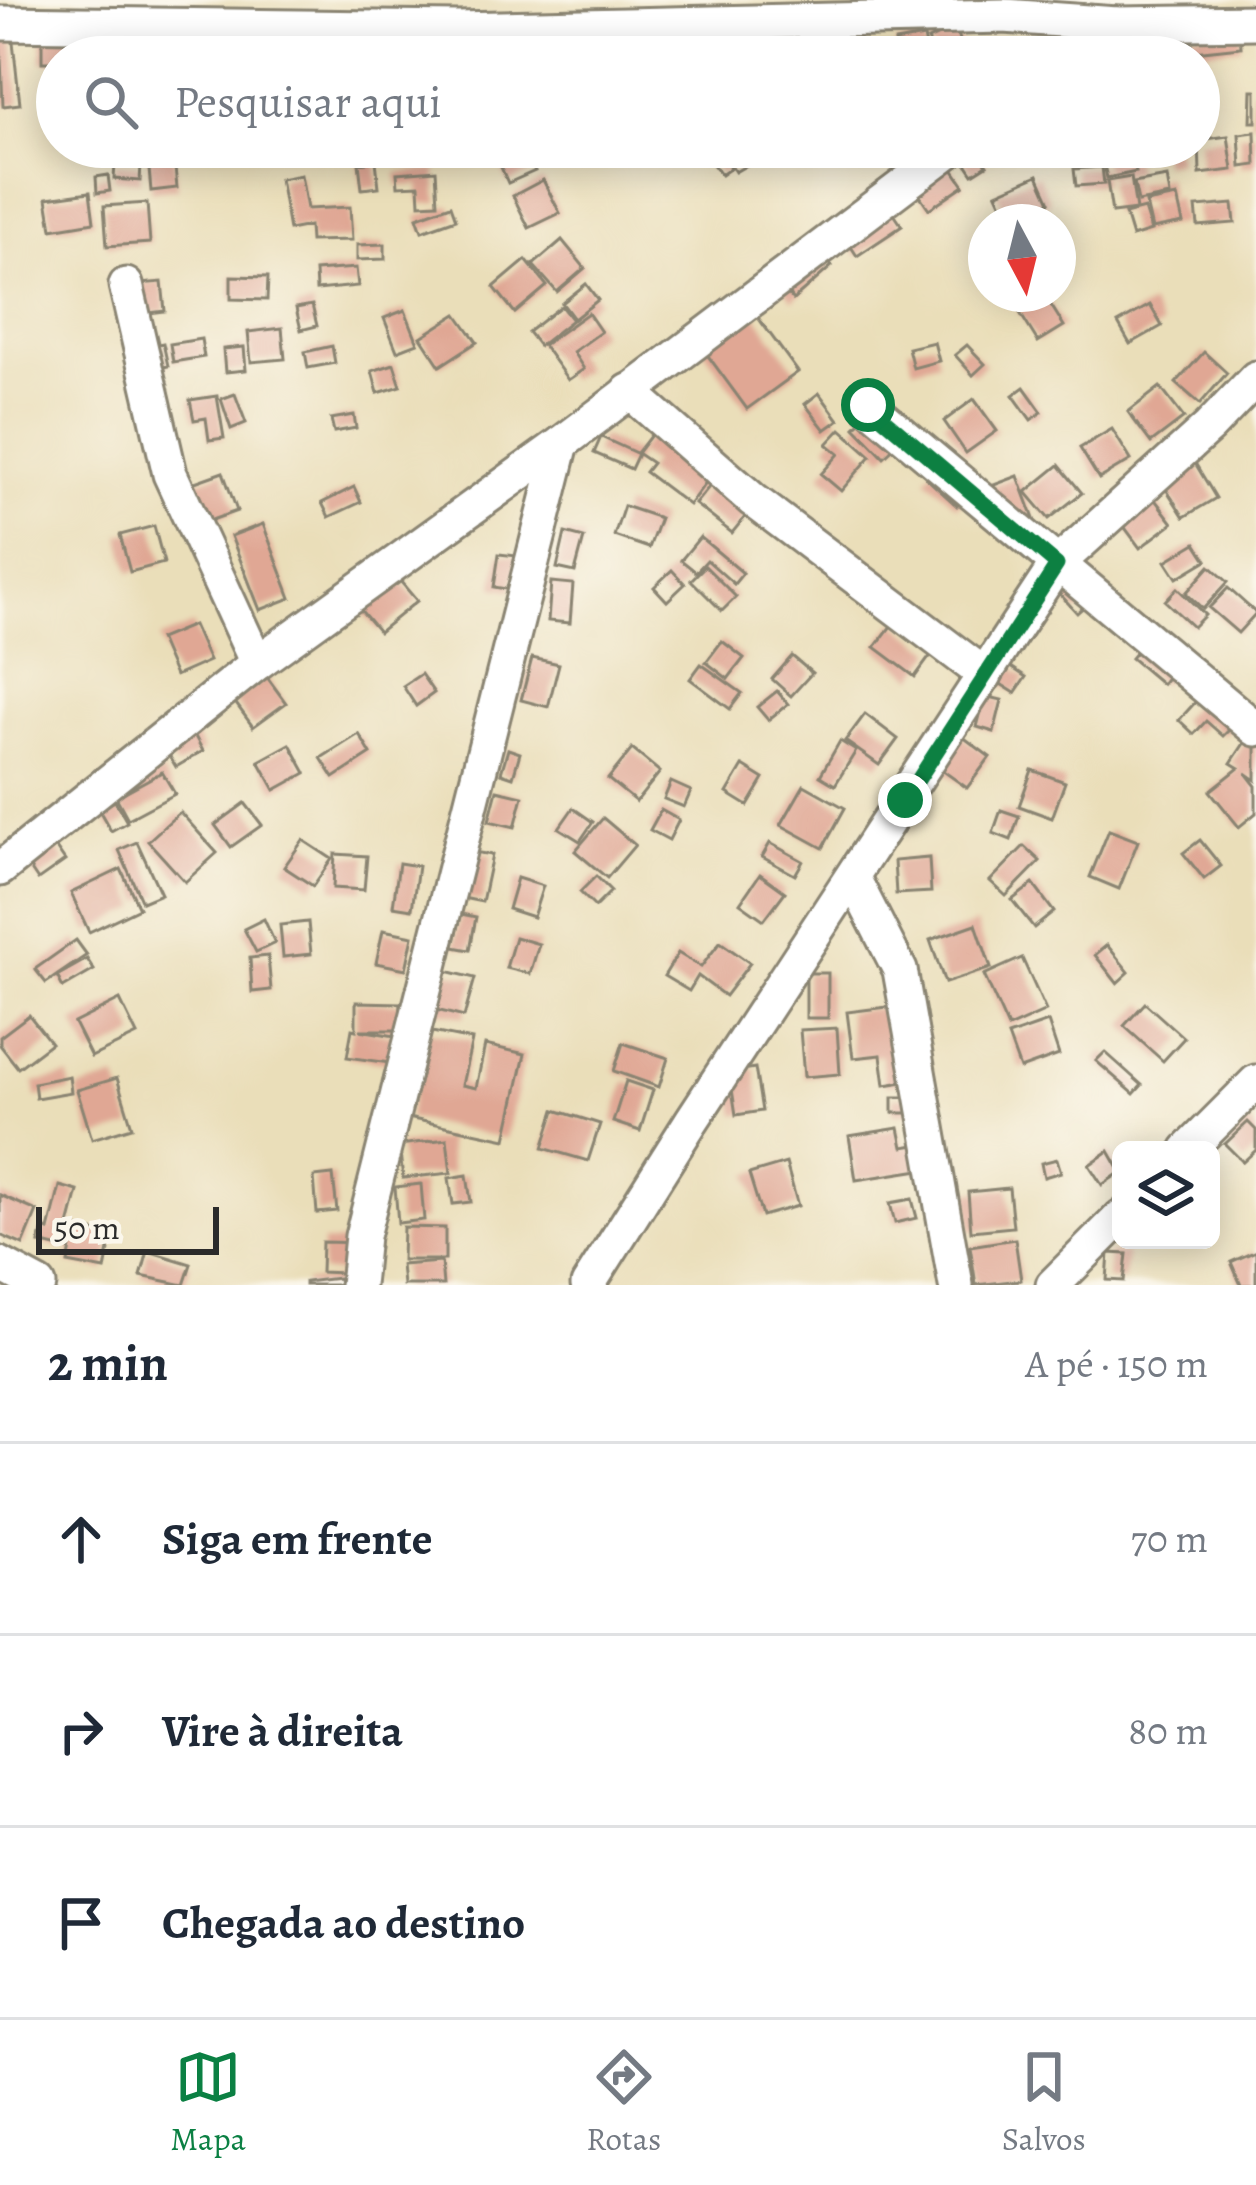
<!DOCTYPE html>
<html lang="pt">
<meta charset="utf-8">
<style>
:root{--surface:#fff;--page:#f6f6f7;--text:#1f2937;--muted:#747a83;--line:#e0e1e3;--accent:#0b8043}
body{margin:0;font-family:Alegreya,serif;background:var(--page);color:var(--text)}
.controls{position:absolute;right:36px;bottom:36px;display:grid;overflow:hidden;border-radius:18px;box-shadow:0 6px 30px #0003}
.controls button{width:108px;height:108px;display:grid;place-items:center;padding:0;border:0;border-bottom:3px solid var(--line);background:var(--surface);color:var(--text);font:60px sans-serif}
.compass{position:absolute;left:968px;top:204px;width:108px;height:108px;border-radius:50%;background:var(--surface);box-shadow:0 6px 30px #0003;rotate:173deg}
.scale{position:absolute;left:36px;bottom:30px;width:183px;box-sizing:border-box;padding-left:12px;border:6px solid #2b2b2b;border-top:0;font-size:33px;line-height:42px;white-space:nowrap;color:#2b2b2b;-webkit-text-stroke:9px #fbf7ec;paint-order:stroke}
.stop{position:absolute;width:36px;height:36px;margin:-27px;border:9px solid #0b8043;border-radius:50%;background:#fff}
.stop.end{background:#0b8043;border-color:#fff;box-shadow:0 3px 12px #0008}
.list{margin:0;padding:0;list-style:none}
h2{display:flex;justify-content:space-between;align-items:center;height:156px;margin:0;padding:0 48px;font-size:51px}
h2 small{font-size:39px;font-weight:400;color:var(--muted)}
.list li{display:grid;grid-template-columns:78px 1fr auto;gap:36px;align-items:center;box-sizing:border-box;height:192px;padding:0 48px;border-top:3px solid var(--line)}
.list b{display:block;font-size:45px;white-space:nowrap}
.list em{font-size:39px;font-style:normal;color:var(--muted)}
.icon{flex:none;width:66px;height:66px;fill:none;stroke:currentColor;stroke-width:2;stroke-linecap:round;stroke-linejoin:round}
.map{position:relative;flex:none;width:1256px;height:1285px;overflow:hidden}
.search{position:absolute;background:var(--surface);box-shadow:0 6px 30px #0003;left:36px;right:36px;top:36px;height:132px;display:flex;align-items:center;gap:30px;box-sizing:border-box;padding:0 42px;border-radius:66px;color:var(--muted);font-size:45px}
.sheet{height:732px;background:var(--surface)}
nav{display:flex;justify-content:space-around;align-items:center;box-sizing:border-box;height:168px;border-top:3px solid var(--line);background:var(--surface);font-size:33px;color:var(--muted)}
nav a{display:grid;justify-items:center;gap:6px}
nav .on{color:var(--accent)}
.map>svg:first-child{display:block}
.building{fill:#e0a794}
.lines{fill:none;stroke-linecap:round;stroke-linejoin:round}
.minor-casing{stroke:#8a8472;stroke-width:39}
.minor{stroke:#fff;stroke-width:33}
.route{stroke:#0b8043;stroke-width:15}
</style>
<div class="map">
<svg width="1256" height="1285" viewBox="0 0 1256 1285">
<rect width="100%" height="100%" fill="#fbf7ec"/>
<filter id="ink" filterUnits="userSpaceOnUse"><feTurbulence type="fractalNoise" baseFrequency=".00833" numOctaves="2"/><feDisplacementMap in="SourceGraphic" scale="24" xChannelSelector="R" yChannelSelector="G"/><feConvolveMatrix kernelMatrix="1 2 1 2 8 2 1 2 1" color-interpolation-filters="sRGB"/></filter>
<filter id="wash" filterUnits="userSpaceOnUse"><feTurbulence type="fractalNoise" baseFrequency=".004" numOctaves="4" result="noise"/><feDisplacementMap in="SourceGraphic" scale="48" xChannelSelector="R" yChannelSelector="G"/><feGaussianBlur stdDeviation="2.7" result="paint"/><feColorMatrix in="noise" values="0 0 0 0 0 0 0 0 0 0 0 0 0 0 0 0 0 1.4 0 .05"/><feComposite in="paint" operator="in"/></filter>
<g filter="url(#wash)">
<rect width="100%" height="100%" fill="#eadeb9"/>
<g id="blocks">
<g class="building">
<polygon points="635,18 641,57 601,57 596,23"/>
<polygon points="838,19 846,44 807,56 799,31"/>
<polygon points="699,20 702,54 669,57 666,23"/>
<polygon points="451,25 453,57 339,57 339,53 380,50 378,31"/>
<polygon points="142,26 144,46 107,49 105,29"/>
<polygon points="955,28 966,54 936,57 928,40"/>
<polygon points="1180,29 1185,57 1150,57 1147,34"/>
<polygon points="1240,29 1241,47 1193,52 1191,34"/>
<polygon points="42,30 86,31 85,57 57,57 57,62 42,62"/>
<polygon points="1144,32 1148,57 1127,57 1123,35"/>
<polygon points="12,33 20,104 3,106 0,34"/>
<polygon points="158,35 177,37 175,57 156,57"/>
<polygon points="924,37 928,57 898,57 895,42"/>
<polygon points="597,49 599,57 566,57 566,55"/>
<polygon points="1252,90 1256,90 1256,122 1251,122"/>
<polygon points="1255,132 1256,165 1241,167 1239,134"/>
<polygon points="1228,136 1233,170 1200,174 1199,140"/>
<polygon points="147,147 173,147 177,188 151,191"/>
<polygon points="314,147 343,147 344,157 315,159"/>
<polygon points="492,147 524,147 535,171 508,183"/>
<polygon points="715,147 731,168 721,175 705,154"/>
<polygon points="719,147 745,147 754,161 735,172"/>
<polygon points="791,147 812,147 815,152 799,161"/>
<polygon points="955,147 975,147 987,165 973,174"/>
<polygon points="1100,147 1130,147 1136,172 1107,178"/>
<polygon points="1160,147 1175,147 1178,161 1163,164"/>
<polygon points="944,156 964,185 929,209 909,180"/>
<polygon points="376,161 379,187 362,189 359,163"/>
<polygon points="115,164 141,165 140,181 114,179"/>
<polygon points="1102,167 1104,184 1076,186 1074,169"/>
<polygon points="436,170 438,203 420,204 419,185 398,186 397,173"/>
<polygon points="108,175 110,191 97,193 96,177"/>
<polygon points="301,175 307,209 350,207 352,240 310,241 309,226 289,230 280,179"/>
<polygon points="1038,175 1050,202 1009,219 997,193"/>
<polygon points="1131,177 1136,210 1112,213 1107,181"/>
<polygon points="1167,177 1170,196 1138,202 1134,183"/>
<polygon points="543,180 560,213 529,228 513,196"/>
<polygon points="90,192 94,222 52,229 47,198"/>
<polygon points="1177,197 1183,223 1152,229 1146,203"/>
<polygon points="884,199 902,226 857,256 839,228"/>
<polygon points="147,203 150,243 107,246 104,206"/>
<polygon points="1233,204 1235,223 1198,226 1196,207"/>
<polygon points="451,205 456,219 422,231 417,217"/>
<polygon points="1144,209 1151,231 1132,237 1125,214"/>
<polygon points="562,240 585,268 557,292 533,265"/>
<polygon points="385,244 385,259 357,260 357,245"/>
<polygon points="812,244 832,266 793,300 774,277"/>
<polygon points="526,260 547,286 515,313 494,287"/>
<polygon points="356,268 358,286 316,290 315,271"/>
<polygon points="231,276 268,277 267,300 231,299"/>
<polygon points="162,282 165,311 141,314 138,284"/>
<polygon points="586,284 598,300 574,319 562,303"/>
<polygon points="1032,294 1044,294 1064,326 1038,342 1015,305"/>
<polygon points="743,297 798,372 747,409 692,334"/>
<polygon points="312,305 317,326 301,330 296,308"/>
<polygon points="1150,305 1162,326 1130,344 1118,323"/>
<polygon points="561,306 572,320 539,346 528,332"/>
<polygon points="405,310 418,343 397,351 384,318"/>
<polygon points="588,313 601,332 573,352 584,369 568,380 543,345"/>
<polygon points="457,314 477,342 440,366 421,337"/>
<polygon points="282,328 285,359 251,362 248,332"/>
<polygon points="201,339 204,357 173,362 170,344"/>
<polygon points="934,342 939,361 913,368 908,348"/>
<polygon points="163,343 168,366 138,372 133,349"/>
<polygon points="967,345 985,364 973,375 955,355"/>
<polygon points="332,346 335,363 308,368 305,352"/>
<polygon points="244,347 246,370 225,372 223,349"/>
<polygon points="1204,352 1227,373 1200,404 1176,383"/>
<polygon points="394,364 401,386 378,393 372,371"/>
<polygon points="1024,387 1042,412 1031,420 1013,395"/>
<polygon points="1160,387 1184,418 1151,443 1128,412"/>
<polygon points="819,393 839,420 825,430 805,404"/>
<polygon points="235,394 246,423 231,429 221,399"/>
<polygon points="217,396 224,438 209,440 206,418 194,420 190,400"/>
<polygon points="974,399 997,431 966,453 944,421"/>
<polygon points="873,409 903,439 884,457 855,427"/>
<polygon points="354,415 356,428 334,432 331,419"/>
<polygon points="658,426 716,469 689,505 645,472 652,463 637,453"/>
<polygon points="841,429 871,456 841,491 821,474 839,454 827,444"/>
<polygon points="1112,429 1131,460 1099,479 1080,448"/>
<polygon points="601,437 638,454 631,469 594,453"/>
<polygon points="1192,458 1216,498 1184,517 1159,478"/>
<polygon points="939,464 970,493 957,506 926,478"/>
<polygon points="1059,465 1082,493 1049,519 1026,492"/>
<polygon points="223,472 237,511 192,527 178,488"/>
<polygon points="1018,476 1037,527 986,488"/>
<polygon points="717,477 754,506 732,533 695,504"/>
<polygon points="354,487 361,502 329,517 322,503"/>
<polygon points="1146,488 1173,523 1140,548 1114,513"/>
<polygon points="624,506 660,518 649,548 614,536"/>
<polygon points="263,524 291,598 260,610 231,536"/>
<polygon points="154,526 164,563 130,572 120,535"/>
<polygon points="565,533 584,538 575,572 557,568"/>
<polygon points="700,537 743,573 734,584 707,560 696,572 681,560"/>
<polygon points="1196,543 1207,560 1177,578 1166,561"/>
<polygon points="499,554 517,556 512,590 494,587"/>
<polygon points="705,566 736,597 722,611 691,580"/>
<polygon points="1210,566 1228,582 1203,609 1186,593"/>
<polygon points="1087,568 1105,588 1077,613 1059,593"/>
<polygon points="672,570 685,584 667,601 654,587"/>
<polygon points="395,575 417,601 379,632 358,607"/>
<polygon points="551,582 573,584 570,623 548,621"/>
<polygon points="1177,588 1205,615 1193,627 1165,601"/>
<polygon points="1228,588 1256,613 1238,633 1209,608"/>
<polygon points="894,622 934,651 915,677 875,647"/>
<polygon points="193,625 209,661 175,676 159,639"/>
<polygon points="722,641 744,658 728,679 706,662"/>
<polygon points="1142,645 1173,670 1162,684 1131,658"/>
<polygon points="792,656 812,673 791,696 772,679"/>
<polygon points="532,658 559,664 548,707 521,700"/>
<polygon points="999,659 1026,677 1015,693 988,676"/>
<polygon points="701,664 742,693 730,709 690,679"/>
<polygon points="421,674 434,693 416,706 403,686"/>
<polygon points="267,677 286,703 253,727 234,701"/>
<polygon points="777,691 788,704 768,720 757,707"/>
<polygon points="1202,695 1234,725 1223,736 1206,721 1194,734 1179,720"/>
<polygon points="985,696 1002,700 994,732 977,727"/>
<polygon points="865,714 898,739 879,765 845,741"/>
<polygon points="192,731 203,751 176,767 164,747"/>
<polygon points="955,731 990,757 967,788 932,763"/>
<polygon points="359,734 371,754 334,778 321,758"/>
<polygon points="1247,739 1256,745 1256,780 1246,773 1256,786 1256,813 1239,827 1210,791 1239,768 1231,763"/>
<polygon points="840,741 856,751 835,785 820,776"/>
<polygon points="290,744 306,773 275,790 259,761"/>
<polygon points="508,749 520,753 513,777 501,773"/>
<polygon points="632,749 660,772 636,802 608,779"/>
<polygon points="743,766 764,779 748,806 727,793"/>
<polygon points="1032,770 1065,782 1052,818 1019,806"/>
<polygon points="162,772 175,794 128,819 116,797"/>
<polygon points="671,782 691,791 684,807 664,799"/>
<polygon points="804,785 845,808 823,848 781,825"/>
<polygon points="497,790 523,796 515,827 489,821"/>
<polygon points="115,801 127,822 111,831 99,810"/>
<polygon points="245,803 262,825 231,847 215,825"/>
<polygon points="573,808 593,822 580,841 559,828"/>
<polygon points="661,810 679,820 669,840 650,830"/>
<polygon points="1001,810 1019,816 1011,840 993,833"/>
<polygon points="180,812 217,853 185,882 148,841"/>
<polygon points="603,818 635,845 607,878 575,851"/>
<polygon points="43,829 65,861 38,880 16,847"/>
<polygon points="1109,830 1138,841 1119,889 1090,877"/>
<polygon points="303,840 332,859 313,886 284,867"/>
<polygon points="1200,840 1221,866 1204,879 1183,853"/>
<polygon points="137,842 161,894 142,902 119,850"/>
<polygon points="770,843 803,861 795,875 762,857"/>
<polygon points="1024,846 1040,861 1006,896 990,881"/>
<polygon points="473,852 492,855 482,902 463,898"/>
<polygon points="335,854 367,856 364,890 333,888"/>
<polygon points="929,858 931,892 896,894 894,861"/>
<polygon points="399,863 418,866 412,909 393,906"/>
<polygon points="121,869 139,908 89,932 71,893"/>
<polygon points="760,874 785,892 764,920 740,903"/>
<polygon points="596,876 611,891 595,907 580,892"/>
<polygon points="517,878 543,886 533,917 508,909"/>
<polygon points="1033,884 1054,912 1034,928 1012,900"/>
<polygon points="461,914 476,917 470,950 454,947"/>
<polygon points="264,919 275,943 256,952 244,929"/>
<polygon points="308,922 311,954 283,957 280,925"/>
<polygon points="976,924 991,968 945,983 930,940"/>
<polygon points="383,930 413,936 406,969 376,963"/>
<polygon points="515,937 539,944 530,974 506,968"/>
<polygon points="76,940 87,955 46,983 35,969"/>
<polygon points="720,942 750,963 725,996 698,976 689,991 664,976 678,953 701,967"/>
<polygon points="1107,945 1129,972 1117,983 1095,955"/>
<polygon points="268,956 271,990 252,992 250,958"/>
<polygon points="1022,958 1046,1011 1008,1028 984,975"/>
<polygon points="87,959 94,970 63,988 57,976"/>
<polygon points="442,970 475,978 464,1017 432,1009"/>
<rect x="806" y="973" width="22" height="45"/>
<polygon points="120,1000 137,1035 91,1057 74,1023"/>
<polygon points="356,1002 401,1003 400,1030 360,1030 395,1036 390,1063 347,1057 352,1029 356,1030"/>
<polygon points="1145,1003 1184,1038 1163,1061 1124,1026"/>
<polygon points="896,1006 916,1080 885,1085 881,1055 853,1058 847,1012"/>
<polygon points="29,1015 51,1043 18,1068 0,1045 0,1037"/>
<polygon points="1048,1022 1059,1055 1020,1069 1008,1036"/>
<polygon points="837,1028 840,1074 804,1077 800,1030"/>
<polygon points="427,1031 472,1040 462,1085 476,1088 485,1045 525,1054 506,1139 408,1118"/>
<polygon points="623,1043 668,1058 659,1087 614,1071"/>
<polygon points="746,1048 749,1069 755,1068 762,1111 736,1115 726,1051"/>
<polygon points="1105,1052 1142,1085 1134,1094 1096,1061"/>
<polygon points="69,1076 71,1092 36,1098 34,1083"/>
<polygon points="117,1078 132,1127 92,1139 77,1090"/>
<polygon points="626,1081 653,1090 640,1131 613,1122"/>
<rect x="893" y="1097" width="19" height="16"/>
<polygon points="555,1110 600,1124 588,1161 543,1148"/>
<polygon points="1248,1122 1256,1130 1256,1150 1243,1162 1225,1144"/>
<polygon points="899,1128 903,1147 922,1144 926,1169 856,1180 849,1136"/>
<polygon points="447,1139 451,1173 403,1178 399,1145"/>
<polygon points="1109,1151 1121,1172 1102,1185 1089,1165"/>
<polygon points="1057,1159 1061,1172 1044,1177 1041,1163"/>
<polygon points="786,1163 798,1206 762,1216 749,1174"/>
<polygon points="333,1175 337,1211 317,1213 314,1177"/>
<polygon points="467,1175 471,1202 453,1204 449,1178"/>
<polygon points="421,1184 424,1220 398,1223 395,1187"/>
<polygon points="60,1186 78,1191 63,1249 39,1243 43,1228 49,1230"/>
<polygon points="1009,1188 1013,1227 971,1231 968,1192"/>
<polygon points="0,1195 37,1211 23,1245 0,1235"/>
<polygon points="912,1199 917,1218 895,1223 890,1203"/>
<polygon points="75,1227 112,1235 105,1270 68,1263"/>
<polygon points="403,1227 445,1228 445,1260 402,1260"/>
<polygon points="1015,1239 1021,1280 976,1285 970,1246"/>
<polygon points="322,1242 367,1243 366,1274 321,1272"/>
<polygon points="148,1251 191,1264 184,1285 141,1276"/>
<polygon points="1256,1251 1256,1285 1241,1285 1231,1262"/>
<polygon points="1109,1253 1127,1254 1124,1281 1107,1280"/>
<polygon points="441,1262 443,1285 403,1285 401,1265"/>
<polygon points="338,1278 339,1285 305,1285 305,1282"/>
</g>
</g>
</g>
<g filter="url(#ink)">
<use href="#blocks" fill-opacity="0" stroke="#8a8472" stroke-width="3"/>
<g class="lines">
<defs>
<g id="minor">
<polyline points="0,23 458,29 1004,16 1117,24 1256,22"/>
<polyline points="1073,57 1117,24"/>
<polyline points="126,285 170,474 257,663"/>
<polyline points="629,391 753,500 985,675"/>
<polyline points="868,405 1256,729"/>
<polyline points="0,869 257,663 562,443 954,147"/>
<polyline points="853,878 900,970 956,1285"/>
<polyline points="1188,1150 1256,1082"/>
<polyline points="0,1264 39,1285"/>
<polyline points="357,1285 362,1236 562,443"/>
<polyline points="588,1285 692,1120 1057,564 1209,427 1256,378"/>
<polyline points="1053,1285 1121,1217"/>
</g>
</defs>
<use href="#minor" class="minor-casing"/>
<use href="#minor" class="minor"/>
</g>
</g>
<g class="lines" filter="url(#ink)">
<polyline class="route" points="868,405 1057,565 905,800"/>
</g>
</svg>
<div class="controls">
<button><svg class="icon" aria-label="layers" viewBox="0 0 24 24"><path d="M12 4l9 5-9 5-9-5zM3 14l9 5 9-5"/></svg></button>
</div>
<svg class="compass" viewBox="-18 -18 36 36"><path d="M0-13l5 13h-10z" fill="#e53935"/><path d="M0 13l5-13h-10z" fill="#747a83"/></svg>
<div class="scale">50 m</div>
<div class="stop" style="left:868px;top:405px"></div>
<div class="stop end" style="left:905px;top:800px"></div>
<div class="search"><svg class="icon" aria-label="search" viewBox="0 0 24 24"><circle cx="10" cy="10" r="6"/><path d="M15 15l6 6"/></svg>Pesquisar aqui</div>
</div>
<section class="sheet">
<h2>2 min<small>A pé · 150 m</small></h2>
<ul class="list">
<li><svg class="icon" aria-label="ahead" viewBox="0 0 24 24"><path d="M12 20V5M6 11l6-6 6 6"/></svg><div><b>Siga em frente</b></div><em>70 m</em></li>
<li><svg class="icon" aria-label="right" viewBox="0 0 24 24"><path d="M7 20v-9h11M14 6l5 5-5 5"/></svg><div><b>Vire à direita</b></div><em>80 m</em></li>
<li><svg class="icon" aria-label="arrive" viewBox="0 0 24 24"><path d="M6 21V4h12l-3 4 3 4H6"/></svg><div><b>Chegada ao destino</b></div></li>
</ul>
</section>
<nav>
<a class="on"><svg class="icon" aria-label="map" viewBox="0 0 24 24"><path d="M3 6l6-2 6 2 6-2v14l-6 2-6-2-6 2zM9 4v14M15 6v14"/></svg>Mapa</a>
<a><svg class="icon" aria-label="directions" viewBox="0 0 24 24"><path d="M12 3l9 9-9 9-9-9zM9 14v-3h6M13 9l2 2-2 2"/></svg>Rotas</a>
<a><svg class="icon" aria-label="saved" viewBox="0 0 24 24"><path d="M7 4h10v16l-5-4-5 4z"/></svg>Salvos</a>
</nav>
